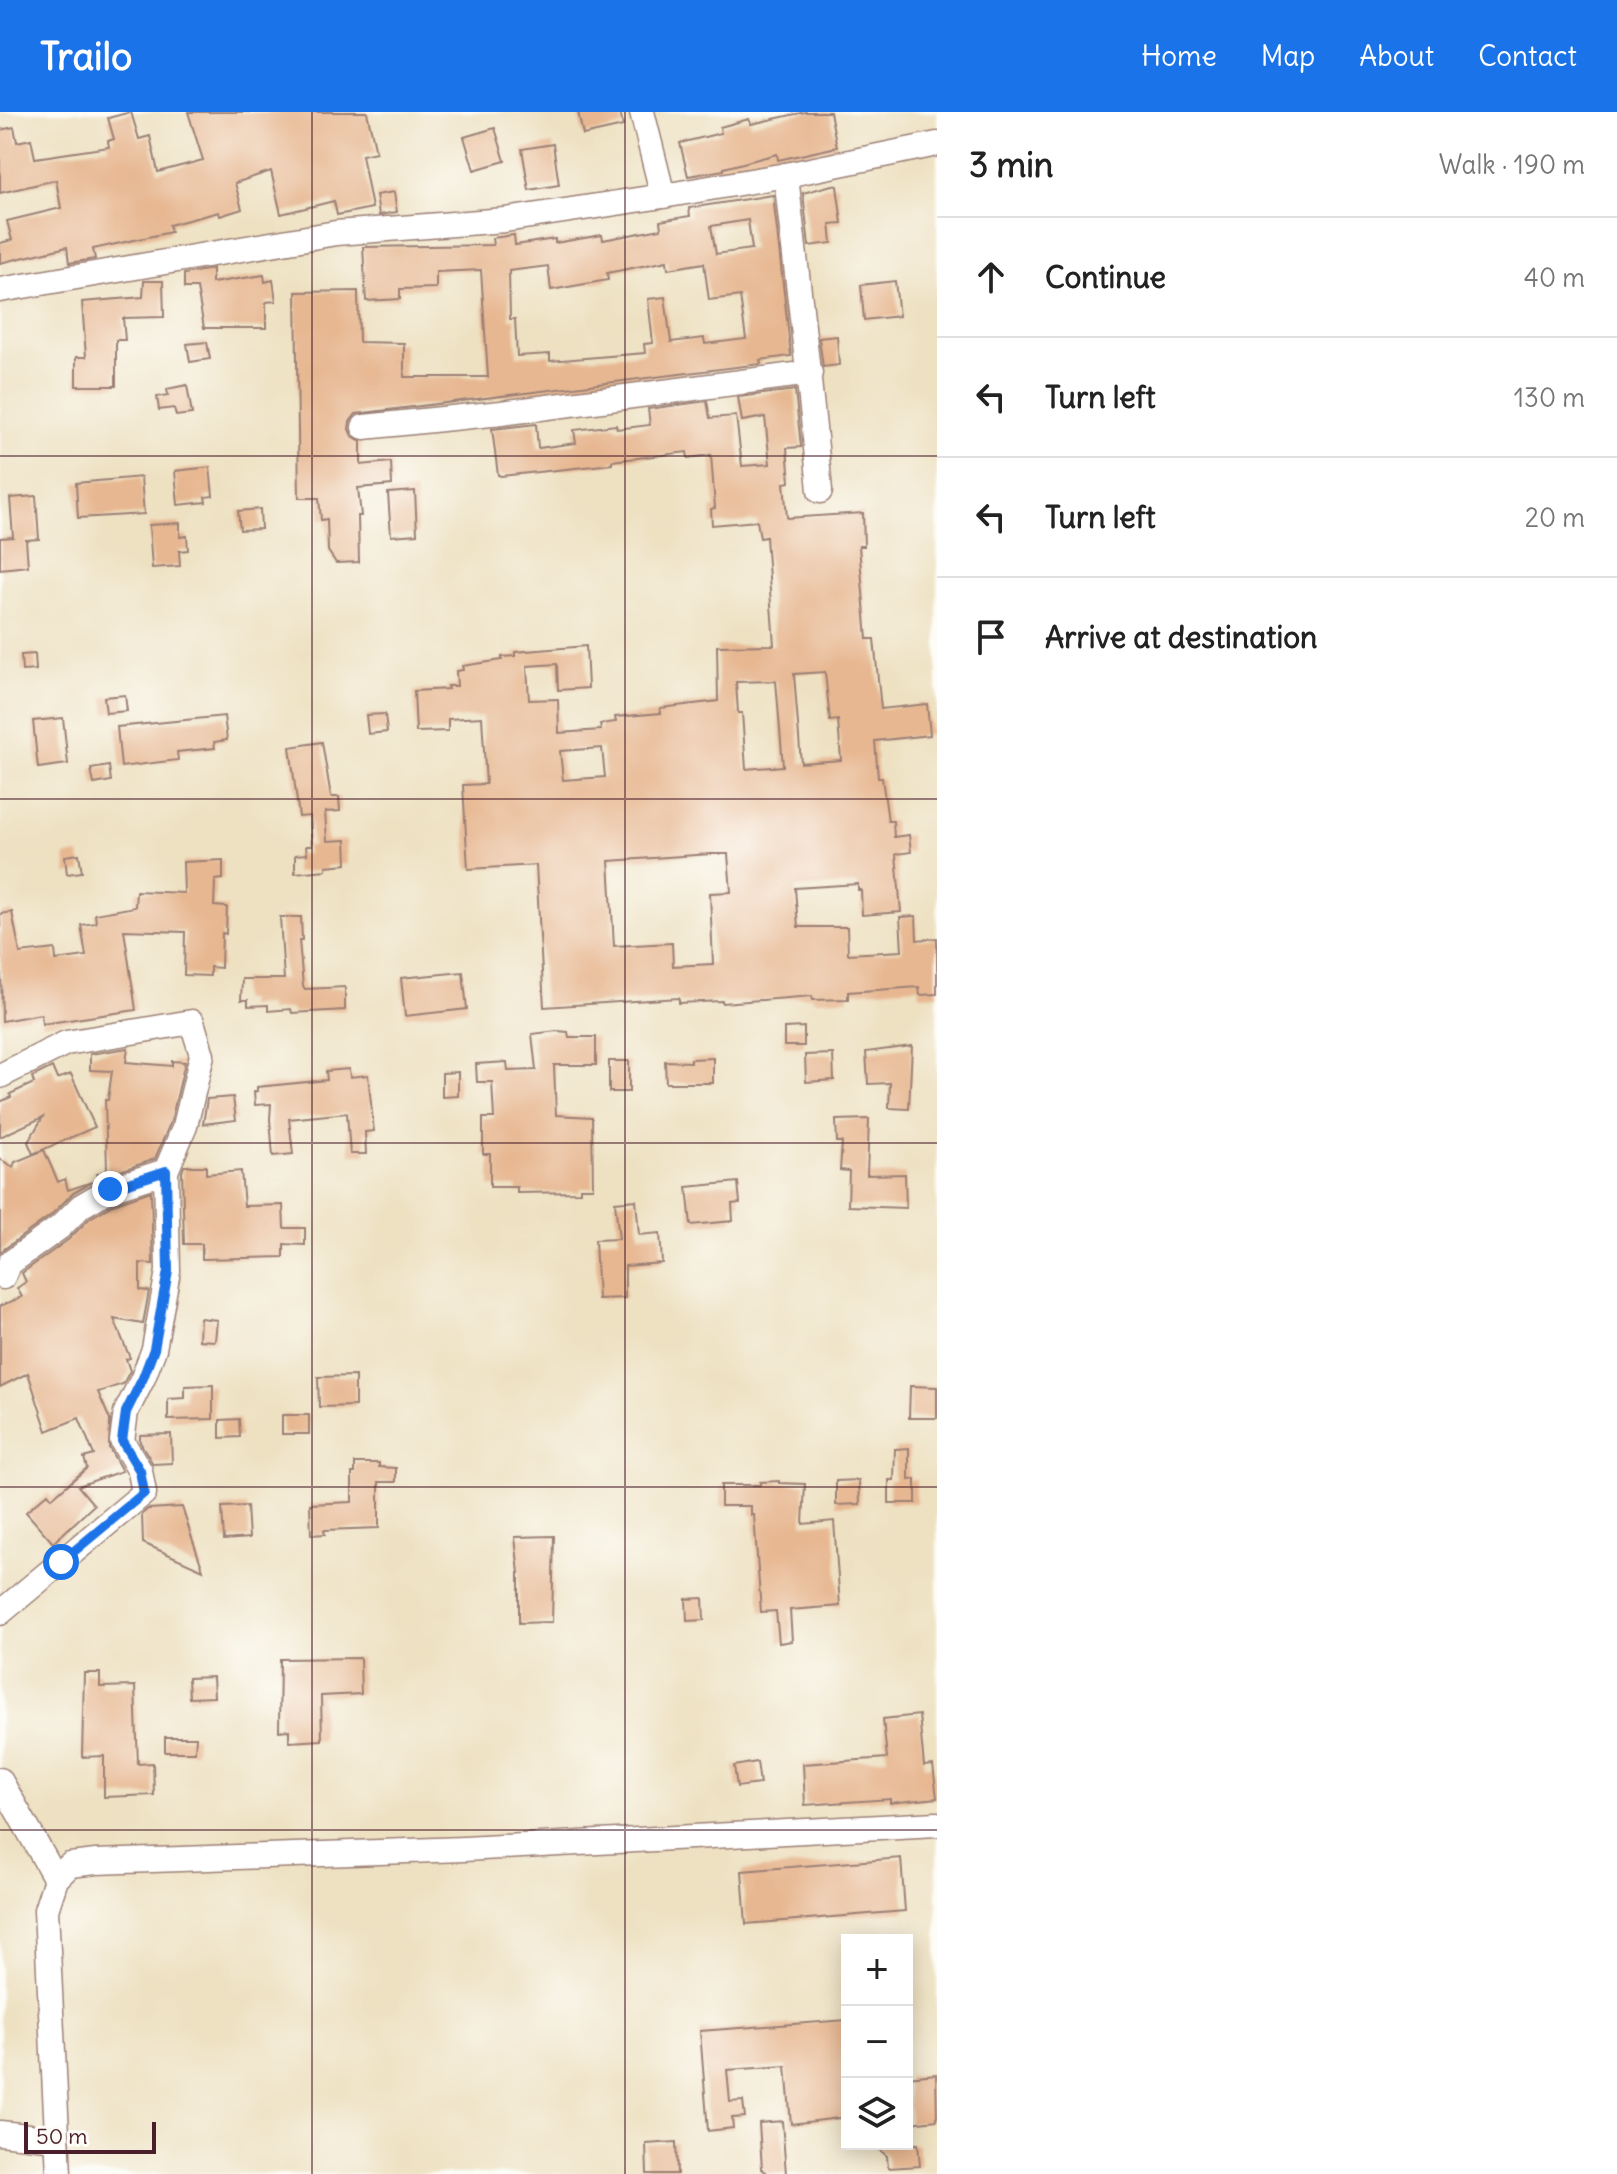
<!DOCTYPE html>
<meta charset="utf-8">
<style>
:root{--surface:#fff;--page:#f2f2f2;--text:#222;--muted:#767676;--line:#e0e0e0;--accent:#1a73e8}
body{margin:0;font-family:Delius,sans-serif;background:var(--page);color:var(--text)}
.controls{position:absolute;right:24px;bottom:24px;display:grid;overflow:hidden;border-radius:0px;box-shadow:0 4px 20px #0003}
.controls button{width:72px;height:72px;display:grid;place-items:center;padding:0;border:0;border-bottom:2px solid var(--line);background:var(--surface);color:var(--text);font:40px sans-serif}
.scale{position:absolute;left:24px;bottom:20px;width:132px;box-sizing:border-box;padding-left:8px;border:4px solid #4a1f2b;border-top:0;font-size:22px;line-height:28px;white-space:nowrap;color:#4a1f2b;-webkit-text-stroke:6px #fdfcf7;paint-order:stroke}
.stop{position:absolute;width:24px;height:24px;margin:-18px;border:6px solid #1a73e8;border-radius:50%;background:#fff}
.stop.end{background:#1a73e8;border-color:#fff;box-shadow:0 2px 8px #0008}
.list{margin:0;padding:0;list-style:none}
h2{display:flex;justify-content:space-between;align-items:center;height:104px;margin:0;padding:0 32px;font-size:34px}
h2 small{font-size:26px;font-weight:400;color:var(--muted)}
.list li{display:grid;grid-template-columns:52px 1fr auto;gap:24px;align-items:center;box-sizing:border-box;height:120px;padding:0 32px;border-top:2px solid var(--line)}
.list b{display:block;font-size:30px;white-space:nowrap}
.list em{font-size:26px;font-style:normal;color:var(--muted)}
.icon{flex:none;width:44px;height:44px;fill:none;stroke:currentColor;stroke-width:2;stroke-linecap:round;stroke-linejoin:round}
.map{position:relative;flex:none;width:937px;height:2062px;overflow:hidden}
header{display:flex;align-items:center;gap:48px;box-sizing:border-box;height:112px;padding:0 40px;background:var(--accent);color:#fff}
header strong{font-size:38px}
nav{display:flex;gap:44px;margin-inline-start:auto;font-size:28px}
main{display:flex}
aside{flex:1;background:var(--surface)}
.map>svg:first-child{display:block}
.building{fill:#e7b791;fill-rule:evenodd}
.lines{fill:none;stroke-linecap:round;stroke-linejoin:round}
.minor-casing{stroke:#9c8076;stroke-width:27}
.minor{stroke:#fff;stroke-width:24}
.route{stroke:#1a73e8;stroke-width:10}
.grid{fill:none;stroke:#4a1f2b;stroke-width:2;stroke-opacity:0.55}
</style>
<header>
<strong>Trailo</strong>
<nav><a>Home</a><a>Map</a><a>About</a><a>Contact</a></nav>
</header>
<main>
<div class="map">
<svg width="937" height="2062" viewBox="0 0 937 2062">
<rect width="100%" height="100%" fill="#fdfcf7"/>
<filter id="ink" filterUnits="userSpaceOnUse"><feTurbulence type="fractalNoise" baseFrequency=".0125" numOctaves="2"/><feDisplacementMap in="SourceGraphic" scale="16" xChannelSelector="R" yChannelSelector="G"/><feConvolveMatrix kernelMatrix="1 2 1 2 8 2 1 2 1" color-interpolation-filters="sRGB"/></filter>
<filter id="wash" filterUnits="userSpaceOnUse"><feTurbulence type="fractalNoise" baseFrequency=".006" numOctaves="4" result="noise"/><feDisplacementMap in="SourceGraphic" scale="32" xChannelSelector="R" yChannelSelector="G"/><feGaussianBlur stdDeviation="1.8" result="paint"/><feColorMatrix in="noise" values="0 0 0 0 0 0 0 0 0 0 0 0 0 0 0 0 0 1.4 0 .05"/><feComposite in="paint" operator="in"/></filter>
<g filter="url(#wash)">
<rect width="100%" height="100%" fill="#eee1c2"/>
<g id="blocks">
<g class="building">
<polygon points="131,0 139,27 150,24 158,60 203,48 188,0 367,0 376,40 362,43 372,96 337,103 334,89 281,102 271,59 235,71 242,97 220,104 219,100 169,113 171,120 93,137 95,147 69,151 67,135 0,151 0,131 12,128 7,109 61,96 56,68 0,81 0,18 14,15 17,30 31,27 35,46 109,35 108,29 114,27 108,6"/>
<polygon points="578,0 620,0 623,14 583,23"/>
<polygon points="805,0 830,0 837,35 778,48 777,42 724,56 724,58 688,64 680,31 721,21 720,15 749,7 751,12"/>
<polygon points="495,16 505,49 474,58 464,25"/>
<polygon points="553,32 559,73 529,78 522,37"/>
<polygon points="832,73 837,74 842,111 830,112 832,131 809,134 803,81"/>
<polygon points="394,80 397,100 379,103 376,83"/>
<path d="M773 83 791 244 760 248 761 252 356 302 350 310 349 317 352 324 361 329V353L391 350 392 373 358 376 361 404H358L359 450 336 451 328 439 327 407 321 408 319 386H299L296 180 358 179 359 230 404 231V265H488L481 158 436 160V176L400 177V187L366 189 363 135 493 133 492 126 514 123 515 133 555 127V131L602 123 603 128 661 117 660 109 690 104 689 96ZM748 108 752 137 716 142 711 114ZM667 149 668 157 704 151 709 188 740 184 746 227 705 232 704 226 671 230 665 185 648 187 653 231 644 232 645 241 550 249V242L517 244 515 207H510L509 159 548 154 551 178 608 168 607 161Z"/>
<polygon points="212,157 212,171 264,163 265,170 273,168 276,189 266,190 266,216 204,216 197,176 184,176 184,162"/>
<polygon points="144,169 163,169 164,205 123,206 125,228 116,228 116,274 76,274 76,245 86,245 82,190 143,185"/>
<polygon points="895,169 899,204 864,208 861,173"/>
<polygon points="837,224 839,253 823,255 819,226"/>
<polygon points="207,230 210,247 190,250 187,232"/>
<polygon points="187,273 192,302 176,304 174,296 159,298 157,285 168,283 167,277"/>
<path d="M795 278 801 335 787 336 790 370 784 371 787 406 863 401 864 434H859L867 527H874L881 597 927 592 930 623 875 629 878 666H882L888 709H893L894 725 909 723 911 740 896 742 901 800 862 803 861 778H858V772L795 776 798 815H847L848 842 902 839 900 805 916 804 917 828 937 826V882L920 883 919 875 848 880V887L813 888 812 884 723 891 722 889 679 891V886L544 895 536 753 468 757 463 673 486 672 482 605 448 607V619L416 620 414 579 448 577 447 574H457L456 559 463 558 462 554 502 548V545L515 544V540L586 534 588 576 558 578 557 552 527 554 529 588 558 587 559 621 601 618 600 612 616 610 615 605 661 601 660 596 718 589 717 534 774 533 766 425 760 426 757 409 712 413 711 397 715 396 711 343 688 346 687 340 612 349V352L501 364 498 363 492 317 536 312 538 336 576 331 574 318 616 313 617 317 650 313 648 297 707 289 710 306 736 304 742 354 770 352 765 305 742 309 738 285ZM825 560 830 609 838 608 841 648 801 651 794 562ZM776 569 783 654 746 657 742 601H738L736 570ZM602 636 605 665 563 668 560 639ZM711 742H728L731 780 710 781 713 852 673 854 672 831 614 834 609 749Z"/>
<polygon points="210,355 213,384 205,385 206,390 178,393 175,359"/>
<polygon points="141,365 144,402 78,406 76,371"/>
<polygon points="415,379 417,422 391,424 388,381"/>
<polygon points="36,384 39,427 26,428 28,454 0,457 0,426 13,425 10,386"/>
<polygon points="260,397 261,417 240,418 238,399"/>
<polygon points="180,411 180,425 187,424 188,438 179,439 180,454 152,456 149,413"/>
<polygon points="35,542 36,558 22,559 21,543"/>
<polygon points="125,583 127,599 106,601 104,585"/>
<polygon points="385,602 387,620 368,622 366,603"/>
<polygon points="224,604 227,628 214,630 215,636 177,640 178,648 121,655 117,615"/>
<polygon points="63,606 68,652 38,656 33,609"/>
<polygon points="322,630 331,685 339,685 340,699 325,700 327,729 346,728 347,752 326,754 326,758 295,761 295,743 307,742 306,734 312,734 310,704 299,705 290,635"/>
<polygon points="109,654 111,669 94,672 91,657"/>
<polygon points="79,742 82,760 67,762 65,744"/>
<polygon points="223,748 223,767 215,768 214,794 227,795 226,822 222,821 221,856 210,855 210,864 184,863 185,820 124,818 136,898 42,912 41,902 2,909 0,802 12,800 20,841 55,837 56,848 86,844 81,813 96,811 95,802 135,795 136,779 184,781 183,750"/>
<polygon points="280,805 301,805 302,828 299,828 303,874 305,877 345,875 345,898 292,901 291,897 268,899 268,893 248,894 248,888 241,888 242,867 284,867"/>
<polygon points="463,860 467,897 405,904 401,866"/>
<polygon points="804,915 804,934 784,934 784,916"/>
<polygon points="557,919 568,920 569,925 596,925 596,953 554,953 556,1003 592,1005 593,1076 580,1076 580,1080 517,1081 517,1075 490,1075 490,1042 483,1042 483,1006 494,1006 492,970 477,970 476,952 507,950 508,959 536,958 532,922"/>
<polygon points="912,934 909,997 889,996 890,971 868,972 866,940"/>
<polygon points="128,936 126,950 172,954 172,949 185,950 171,1009 155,1047 99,1066 97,1062 107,1058 105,988 108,988 112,959 90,958 90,942"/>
<polygon points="833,942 834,968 806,970 805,943"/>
<polygon points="713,946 713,971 666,971 665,949 691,950 691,947"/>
<rect x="609" y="949" width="20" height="31"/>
<polygon points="52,955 57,967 71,962 95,1015 33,1042 28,1030 43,1005 0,1025 0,990 11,985 10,982 34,971 32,965"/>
<polygon points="349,957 350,965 368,963 374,1019 365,1020 366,1042 350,1042 347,1001 289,1007 293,1042 273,1044 270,1007 271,992 255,993 254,980 257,979 257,975 327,968 326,959"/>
<polygon points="458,960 458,984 442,985 442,961"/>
<polygon points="233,985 236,1008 203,1012 207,987"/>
<polygon points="869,1007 867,1063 905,1062 906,1096 848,1094 849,1059 840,1058 842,1030 837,1030 836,1008"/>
<polygon points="44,1038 58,1070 65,1067 68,1078 92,1070 73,1081 50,1104 0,1140 0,1047 13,1055 15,1050"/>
<polygon points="184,1054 206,1054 206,1062 241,1059 244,1094 283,1093 284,1116 305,1116 305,1133 284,1132 284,1145 202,1147 202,1132 184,1132 182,1060"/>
<polygon points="738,1070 740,1091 732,1092 733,1109 691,1113 687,1075"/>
<polygon points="151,1079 153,1152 140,1151 140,1178 149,1179 143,1212 114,1207 130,1246 126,1247 130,1259 123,1272 98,1280 110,1308 109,1336 122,1359 78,1374 94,1393 53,1431 26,1400 48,1381 52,1386 87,1356 84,1346 94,1343 79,1306 47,1319 28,1261 0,1275 0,1194 22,1185 17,1176 26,1170 22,1161 69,1127 90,1106 116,1091"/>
<polygon points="636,1088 639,1123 660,1121 662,1151 625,1154 625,1186 598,1187 595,1128 619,1127 615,1090"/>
<polygon points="200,1206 217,1208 215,1229 199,1228"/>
<polygon points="355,1264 355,1294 319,1295 318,1265"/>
<polygon points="213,1273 213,1307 168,1308 168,1287 185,1286 185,1274"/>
<polygon points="910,1274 937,1275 937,1306 909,1306"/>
<rect x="282" y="1303" width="27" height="19"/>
<polygon points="239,1307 240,1325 220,1326 220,1308"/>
<polygon points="171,1322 172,1351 153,1352 140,1330 140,1323"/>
<polygon points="909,1336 909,1368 916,1367 916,1391 889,1391 889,1368 894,1368 895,1337"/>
<polygon points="355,1351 379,1351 379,1355 396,1356 396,1370 379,1370 379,1416 324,1418 325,1422 311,1423 310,1392 352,1390 352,1361 355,1361"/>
<polygon points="859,1368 860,1392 836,1393 836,1369"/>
<polygon points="779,1369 779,1371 805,1372 803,1412 834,1409 840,1494 790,1498 792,1529 779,1531 776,1499 761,1500 754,1403 751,1403 751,1394 721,1394 721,1373 760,1373 760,1370"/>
<polygon points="247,1394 249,1426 224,1428 222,1395"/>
<polygon points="182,1395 191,1423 203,1458 143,1431 142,1402 148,1397"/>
<polygon points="554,1424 552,1510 519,1511 519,1461 515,1425"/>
<polygon points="703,1486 704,1508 687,1509 686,1487"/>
<polygon points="360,1546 361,1582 321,1584 322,1628 289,1630 289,1618 279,1619 280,1547"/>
<polygon points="84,1561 100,1561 100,1575 135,1574 138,1652 153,1651 154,1683 104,1685 104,1644 82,1645"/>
<polygon points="213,1565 214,1585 189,1586 188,1566"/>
<polygon points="919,1603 924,1654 933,1653 937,1686 890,1691 890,1687 805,1693 803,1652 887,1646 883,1607"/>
<polygon points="165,1625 196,1625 195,1640 165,1640"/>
<polygon points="757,1650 760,1672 737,1675 734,1654"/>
<polygon points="901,1746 905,1799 746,1812 742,1759"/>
<polygon points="847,1908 847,2005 791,2012 786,1954 727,1958 730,1990 743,1989 745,2005 732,2006 733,2016 708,2019 700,1919"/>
<polygon points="936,1962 937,2008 910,2011 907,1965"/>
<polygon points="782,2009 786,2062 768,2062 762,2057 759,2011"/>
<polygon points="676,2030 677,2062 647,2062 646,2032"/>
<polygon points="872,2032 918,2032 920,2054 888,2056 887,2044"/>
</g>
</g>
</g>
<g filter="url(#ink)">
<use href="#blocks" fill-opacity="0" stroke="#9c8076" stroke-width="2"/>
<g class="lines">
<defs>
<g id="minor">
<polyline points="642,0 663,84"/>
<path d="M786 63C797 169 811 273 820 379"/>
<polyline points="0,178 336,121 505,108 663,84 786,63 937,32"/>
<polyline points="364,315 501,301 810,261"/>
<polyline points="0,964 66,931 192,910 202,943 185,1014 166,1059 168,1159 154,1237 143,1266 126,1300 122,1329 140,1359 144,1381 0,1501"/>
<polyline points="3,1165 10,1151 60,1115 81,1094 110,1077 166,1059"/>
<polyline points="0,1668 56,1767"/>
<polyline points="0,2021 57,2027"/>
<polyline points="59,2062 46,1798 56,1767 70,1753 96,1750 464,1737 937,1712"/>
</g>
</defs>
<use href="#minor" class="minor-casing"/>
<use href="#minor" class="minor"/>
</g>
</g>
<g class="lines" filter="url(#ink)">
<polyline class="route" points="61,1450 144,1381 140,1359 122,1329 126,1300 143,1266 154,1237 168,1159 166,1059 110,1077"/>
</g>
<path class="grid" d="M312 0V2062M625 0V2062M0 344H937M0 687H937M0 1031H937M0 1375H937M0 1718H937"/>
</svg>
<div class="controls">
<button>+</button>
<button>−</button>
<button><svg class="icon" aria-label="layers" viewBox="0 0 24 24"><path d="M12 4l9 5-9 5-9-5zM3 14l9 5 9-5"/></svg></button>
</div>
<div class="scale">50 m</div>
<div class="stop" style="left:61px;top:1450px"></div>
<div class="stop end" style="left:110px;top:1077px"></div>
</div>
<aside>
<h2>3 min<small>Walk · 190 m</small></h2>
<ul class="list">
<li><svg class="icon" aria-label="ahead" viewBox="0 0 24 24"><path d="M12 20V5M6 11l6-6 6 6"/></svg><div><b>Continue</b></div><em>40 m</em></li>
<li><svg class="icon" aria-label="left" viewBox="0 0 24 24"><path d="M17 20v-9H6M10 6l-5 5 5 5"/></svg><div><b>Turn left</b></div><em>130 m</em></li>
<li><svg class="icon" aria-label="left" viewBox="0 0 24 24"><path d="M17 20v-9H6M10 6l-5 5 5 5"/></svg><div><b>Turn left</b></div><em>20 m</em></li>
<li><svg class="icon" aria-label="arrive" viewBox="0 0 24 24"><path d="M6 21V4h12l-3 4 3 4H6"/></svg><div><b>Arrive at destination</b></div></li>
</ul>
</aside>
</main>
